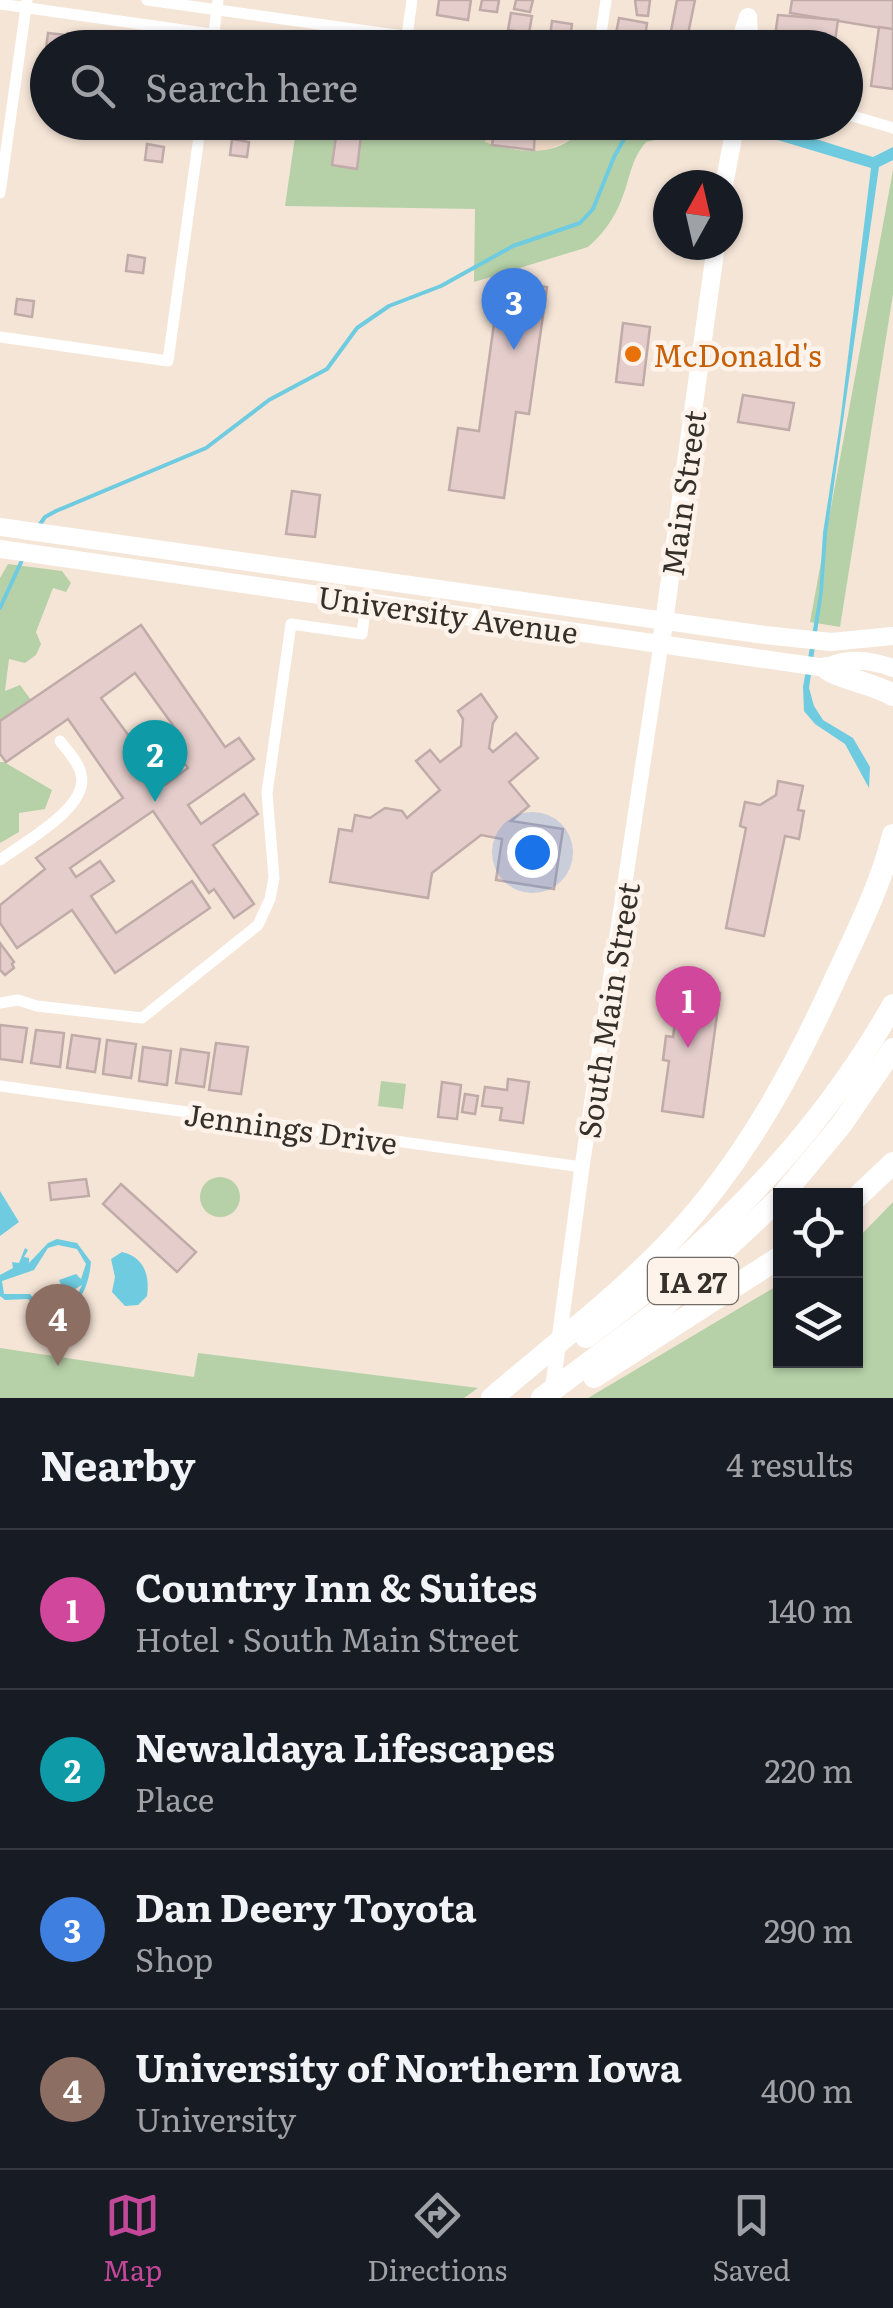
<!DOCTYPE html>
<meta charset="utf-8">
<style>
:root{--surface:#171b24;--page:#20242c;--text:#f1f3f6;--muted:#9ea1a6;--line:#363941;--accent:#c3489a}
body{margin:0;font-family:Literata,serif;background:var(--page);color:var(--text)}
.controls{position:absolute;right:30px;bottom:30px;display:grid;overflow:hidden;border-radius:0px;box-shadow:0 2px 8px #0004}
.controls button{width:90px;height:90px;display:grid;place-items:center;padding:0;border:0;border-bottom:2px solid var(--line);background:var(--surface);color:var(--text);font:50px sans-serif}
.compass{position:absolute;left:653px;top:170px;width:90px;height:90px;border-radius:50%;background:var(--surface);box-shadow:0 2px 8px #0004;rotate:8deg}
.you{position:absolute;left:532px;top:852px;width:35px;height:35px;margin:-25px;border:8px solid #fff;border-radius:50%;background:#1a73e8;box-shadow:0 0 0 15px #1a73e833}
.badge{display:grid;place-items:center;width:65px;height:65px;border-radius:50%;background:var(--accent);color:#fff;font-size:32px;font-weight:700}
.pin{position:absolute;translate:-50% -82px;filter:drop-shadow(0 2px 5px #0008)}
.pin::after{content:'';position:absolute;top:52px;width:35px;height:30px;background:inherit;clip-path:polygon(0 0,100% 0,50% 100%)}
.list{margin:0;padding:0;list-style:none}
h2{display:flex;justify-content:space-between;align-items:center;height:130px;margin:0;padding:0 40px;font-size:42px}
h2 small{font-size:32px;font-weight:400;color:var(--muted)}
.list li{display:grid;grid-template-columns:65px 1fr auto;gap:30px;align-items:center;box-sizing:border-box;height:160px;padding:0 40px;border-top:2px solid var(--line)}
.list b{display:block;font-size:38px;white-space:nowrap}
.list p{margin:0;font-size:32px;white-space:nowrap;color:var(--muted)}
.list em{font-size:32px;font-style:normal;color:var(--muted)}
.icon{flex:none;width:55px;height:55px;fill:none;stroke:currentColor;stroke-width:2;stroke-linecap:round;stroke-linejoin:round}
.map{position:relative;flex:none;width:893px;height:1398px;overflow:hidden}
.search{position:absolute;background:var(--surface);box-shadow:0 2px 8px #0004;left:30px;right:30px;top:30px;height:110px;display:flex;align-items:center;gap:25px;box-sizing:border-box;padding:0 35px;border-radius:55px;color:var(--muted);font-size:38px}
.sheet{height:770px;background:var(--surface)}
nav{display:flex;justify-content:space-around;align-items:center;box-sizing:border-box;height:140px;border-top:2px solid var(--line);background:var(--surface);font-size:28px;color:var(--muted)}
nav a{display:grid;justify-items:center;gap:5px}
nav .on{color:var(--accent)}
.map>svg:first-child{display:block}
.built{fill:#f0dac6}
.green{fill:#b6d1a8}
.water{fill:#6ecbe0;fill-rule:evenodd}
.lines{fill:none;stroke-linecap:round;stroke-linejoin:round}
.stream{stroke:#6ecbe0;stroke-width:4}
.building{fill:#e4cdcb;stroke:#c1aba9;stroke-width:2.5;fill-rule:evenodd}
.minor{stroke:#fff;stroke-width:11}
.tertiary{stroke:#fff;stroke-width:15}
.secondary{stroke:#fff;stroke-width:18}
.primary{stroke:#fff;stroke-width:18}
.motorway{stroke:#fff;stroke-width:22}
.food-dot{fill:#e8710a;stroke:#fdf3eb;stroke-width:4}
.labels{text-anchor:middle;dominant-baseline:central;stroke-width:9;stroke-linejoin:round;paint-order:stroke}
.shield{fill:#fdf3eb;stroke:#726a65;stroke-width:2.5}
.shield-label{font-size:28px;font-weight:bold;fill:#36302b}
.food-label{font-size:30px;fill:#c56008;stroke:#fdf3eb;text-anchor:start}
.street-label{font-size:30px;fill:#36302b;stroke:#fdf3eb}
</style>
<div class="map">
<svg width="893" height="1398" viewBox="0 0 893 1398">
<rect width="100%" height="100%" fill="#f5e5d7"/>
<polygon class="built" points="487,123 583,123 575,137 539,154 485,142"/>
<g class="green">
<path d="M297 123H487L485 142C518 153 566 160 583 123H713L711 139 664 138 646 142C630 161 630 180 621 201 614 219 602 235 588 247L474 282 475 209 285 206Z"/>
<polygon points="893,170 893,294 840,627 810,622"/>
<polygon points="8,564 62,571 71,583 66,592 53,588 36,632 41,644 36,655 25,663 9,659 5,691 20,685 31,700 0,721 0,578"/>
<polygon points="0,762 4,762 52,790 45,809 19,813 19,832 0,843"/>
<polygon points="381,1081 406,1084 403,1109 378,1106"/>
<circle cx="220" cy="1197" r="20"/>
<polygon points="893,1202 893,1398 588,1398 780,1284 780,1360 856,1360 856,1240"/>
<polygon points="0,1348 194,1377 198,1353 478,1388 464,1398 0,1398"/>
</g>
<g class="water">
<polygon points="787,130 873,157 893,147 893,160 879,167 874,202 827,534 823,591 809,688 814,706 823,720 853,738 870,767 869,788 845,744 815,724 804,711 803,687 819,595 823,533 840,423 871,168 771,138"/>
<polygon points="0,1191 19,1222 0,1236"/>
<path d="M57 1239 77 1243 91 1262C88 1293 76 1315 41 1314L28 1299 5 1300 0 1296V1275L13 1268 12 1262 19 1263 25 1248 28 1250 24 1257 29 1258V1263L48 1243ZM58 1245 77 1249 86 1264 81 1279 76 1274 59 1280 65 1295 82 1285 75 1301 43 1309 30 1294H4L2 1281 34 1270 48 1248Z"/>
<path d="M122 1252C144 1257 150 1275 147 1296L138 1305 125 1306 112 1292 115 1277 111 1259Z"/>
</g>
<g class="lines">
<g class="stream">
<polyline points="38,527 45,517 56,511 206,448 269,400 327,369 357,328 389,306 441,286 513,246 580,223 593,209 614,157 627,134 639,122"/>
<polyline points="0,608 23,558"/>
</g>
</g>
<g class="building">
<polygon points="439,0 471,0 468,20 437,15"/>
<polygon points="482,0 499,0 497,12 480,10"/>
<polygon points="516,0 533,0 530,12 514,9"/>
<polygon points="635,0 650,0 648,16 637,15"/>
<polygon points="677,0 695,0 688,34 671,31"/>
<polygon points="792,0 893,0 893,30 790,13"/>
<polygon points="511,13 532,16 529,33 508,30"/>
<polygon points="778,15 838,20 834,48 774,43"/>
<polygon points="619,18 647,23 644,44 615,39"/>
<polygon points="552,21 572,24 570,39 550,36"/>
<polygon points="879,27 893,29 893,89 871,86"/>
<polygon points="48,33 66,35 64,48 46,49"/>
<polygon points="81,34 99,37 97,48 79,48"/>
<polygon points="148,122 166,122 164,133 147,130"/>
<polygon points="338,122 372,122 370,137 361,136 357,169 332,165"/>
<polygon points="508,122 535,122 534,150 492,145 495,128 507,129"/>
<polygon points="232,139 249,142 247,157 230,155"/>
<polygon points="147,144 164,147 162,162 145,160"/>
<polygon points="128,255 145,258 143,273 126,271"/>
<polygon points="500,281 547,287 529,414 516,412 504,498 449,490 458,428 479,431"/>
<polygon points="17,299 34,301 32,317 15,314"/>
<polygon points="623,323 650,327 643,385 616,382"/>
<polygon points="743,395 794,403 789,430 738,422"/>
<polygon points="292,491 320,495 315,537 286,534"/>
<path d="M141 625 225 747 239 738 254 759 188 805 201 824 244 794 258 814 213 845 254 904 234 918 214 889 209 893 153 811 70 868 76 877 100 861 114 881 91 896 116 933 192 881 210 908 115 973 72 910 17 948 0 923V905L45 869 36 858 123 798 68 719 6 762 0 754V721ZM135 673 180 735 169 743 188 768 165 785 101 698Z"/>
<polygon points="481,694 497,717 493,723 489,748 493,752 516,733 538,758 509,782 529,806 511,821 563,829 554,889 496,880 502,839 481,835 432,873 428,898 330,882 339,829 352,831 355,815 370,818 385,808 402,811 407,818 440,790 416,761 430,750 440,762 461,746 463,719 458,711"/>
<polygon points="778,781 803,786 798,810 804,811 799,839 785,836 764,936 726,928 746,828 740,826 745,802 760,805 776,795"/>
<polygon points="0,943 14,962 12,964 14,968 5,975 0,970"/>
<polygon points="686,988 720,993 703,1117 662,1111 669,1061 663,1060 666,1036 673,1037 677,1008 683,1009"/>
<polygon points="0,1025 27,1028 22,1062 0,1059"/>
<polygon points="36,1030 64,1033 60,1067 31,1063"/>
<polygon points="72,1035 100,1039 95,1072 67,1068"/>
<polygon points="107,1040 136,1044 131,1078 103,1074"/>
<polygon points="216,1043 248,1047 241,1094 209,1090"/>
<polygon points="143,1047 171,1051 167,1085 139,1081"/>
<polygon points="181,1049 209,1053 204,1087 176,1083"/>
<polygon points="508,1079 529,1082 523,1123 500,1120 502,1108 482,1106 485,1087 507,1090"/>
<polygon points="442,1082 461,1085 457,1119 438,1117"/>
<polygon points="465,1094 478,1096 475,1114 462,1112"/>
<polygon points="86,1179 89,1196 51,1200 49,1183"/>
<polygon points="121,1184 196,1252 177,1272 103,1204"/>
</g>
<g class="lines">
<g class="minor">
<polyline points="147,0 489,48"/>
<polyline points="0,4 310,48"/>
<polyline points="407,36 412,0"/>
<polyline points="212,48 218,0"/>
<polyline points="599,48 606,0"/>
<polyline points="846,114 893,128"/>
<polyline points="0,193 27,0"/>
<polyline points="0,337 168,361 201,122"/>
<path d="M0 860C24 842 90 807 81 774 79 763 67 750 60 741"/>
<polyline points="0,1003 18,1000 37,1006 142,1018 258,925 270,899 274,878 267,793 291,624 362,634 366,602"/>
<polyline points="0,1086 582,1167"/>
</g>
<polyline class="tertiary" points="552,1392 582,1167 661,644"/>
<g class="secondary">
<polyline points="738,48 748,17 750,48"/>
<polyline points="724,185 736,122"/>
<polyline points="661,644 716,245"/>
</g>
<g class="primary">
<polyline points="0,527 765,635 831,642 893,636"/>
<path d="M0 549 826 668C846 657 872 660 893 668"/>
</g>
<g class="motorway">
<path d="M826 668C835 677 875 684 893 695"/>
<polyline points="782,1196 841,1125 893,1049"/>
<polyline points="856,1198 893,1163"/>
<path d="M586 1337C710 1247 817 1139 893 1005"/>
<polyline points="594,1377 780,1257"/>
<path d="M492 1398C554 1345 619 1296 675 1236 745 1160 794 1070 836 977 858 930 881 884 893 835"/>
<polyline points="542,1398 662,1308 780,1198"/>
</g>
</g>
<circle class="food-dot" cx="633" cy="354" r="10"/>
<g class="labels">
<rect class="shield" x="648" y="1258" width="90" height="46" rx="8"/>
<g class="shield-label">
<text x="693" y="1281">IA 27</text>
</g>
<g class="food-label">
<text x="653" y="354">McDonald's</text>
</g>
<g class="street-label">
<text transform="translate(682 493) rotate(-82)">Main Street</text>
<text transform="translate(448 613) rotate(8)">University Avenue</text>
<text transform="translate(607 1010) rotate(-81)">South Main Street</text>
<text transform="translate(291 1127) rotate(8)">Jennings Drive</text>
</g>
</g>
</svg>
<div class="controls">
<button><svg class="icon" aria-label="locate" viewBox="0 0 24 24"><circle cx="12" cy="12" r="6"/><path d="M12 2v4M12 18v4M2 12h4M18 12h4"/></svg></button>
<button><svg class="icon" aria-label="layers" viewBox="0 0 24 24"><path d="M12 4l9 5-9 5-9-5zM3 14l9 5 9-5"/></svg></button>
</div>
<svg class="compass" viewBox="-18 -18 36 36"><path d="M0-13l5 13h-10z" fill="#e53935"/><path d="M0 13l5-13h-10z" fill="#9ea1a6"/></svg>
<div class="you"></div>
<div class="pin badge" style="left:688px;top:1048px;background:#d1479c">1</div>
<div class="pin badge" style="left:155px;top:802px;background:#0f9aa8">2</div>
<div class="pin badge" style="left:514px;top:350px;background:#3f7fe0">3</div>
<div class="pin badge" style="left:58px;top:1366px;background:#8d6e63">4</div>
<div class="search"><svg class="icon" aria-label="search" viewBox="0 0 24 24"><circle cx="10" cy="10" r="6"/><path d="M15 15l6 6"/></svg>Search here</div>
</div>
<section class="sheet">
<h2>Nearby<small>4 results</small></h2>
<ul class="list">
<li><span class="badge" style="background:#d1479c">1</span><div><b>Country Inn &amp; Suites</b><p>Hotel · South Main Street</p></div><em>140 m</em></li>
<li><span class="badge" style="background:#0f9aa8">2</span><div><b>Newaldaya Lifescapes</b><p>Place</p></div><em>220 m</em></li>
<li><span class="badge" style="background:#3f7fe0">3</span><div><b>Dan Deery Toyota</b><p>Shop</p></div><em>290 m</em></li>
<li><span class="badge" style="background:#8d6e63">4</span><div><b>University of Northern Iowa</b><p>University</p></div><em>400 m</em></li>
</ul>
</section>
<nav>
<a class="on"><svg class="icon" aria-label="map" viewBox="0 0 24 24"><path d="M3 6l6-2 6 2 6-2v14l-6 2-6-2-6 2zM9 4v14M15 6v14"/></svg>Map</a>
<a><svg class="icon" aria-label="directions" viewBox="0 0 24 24"><path d="M12 3l9 9-9 9-9-9zM9 14v-3h6M13 9l2 2-2 2"/></svg>Directions</a>
<a><svg class="icon" aria-label="saved" viewBox="0 0 24 24"><path d="M7 4h10v16l-5-4-5 4z"/></svg>Saved</a>
</nav>
